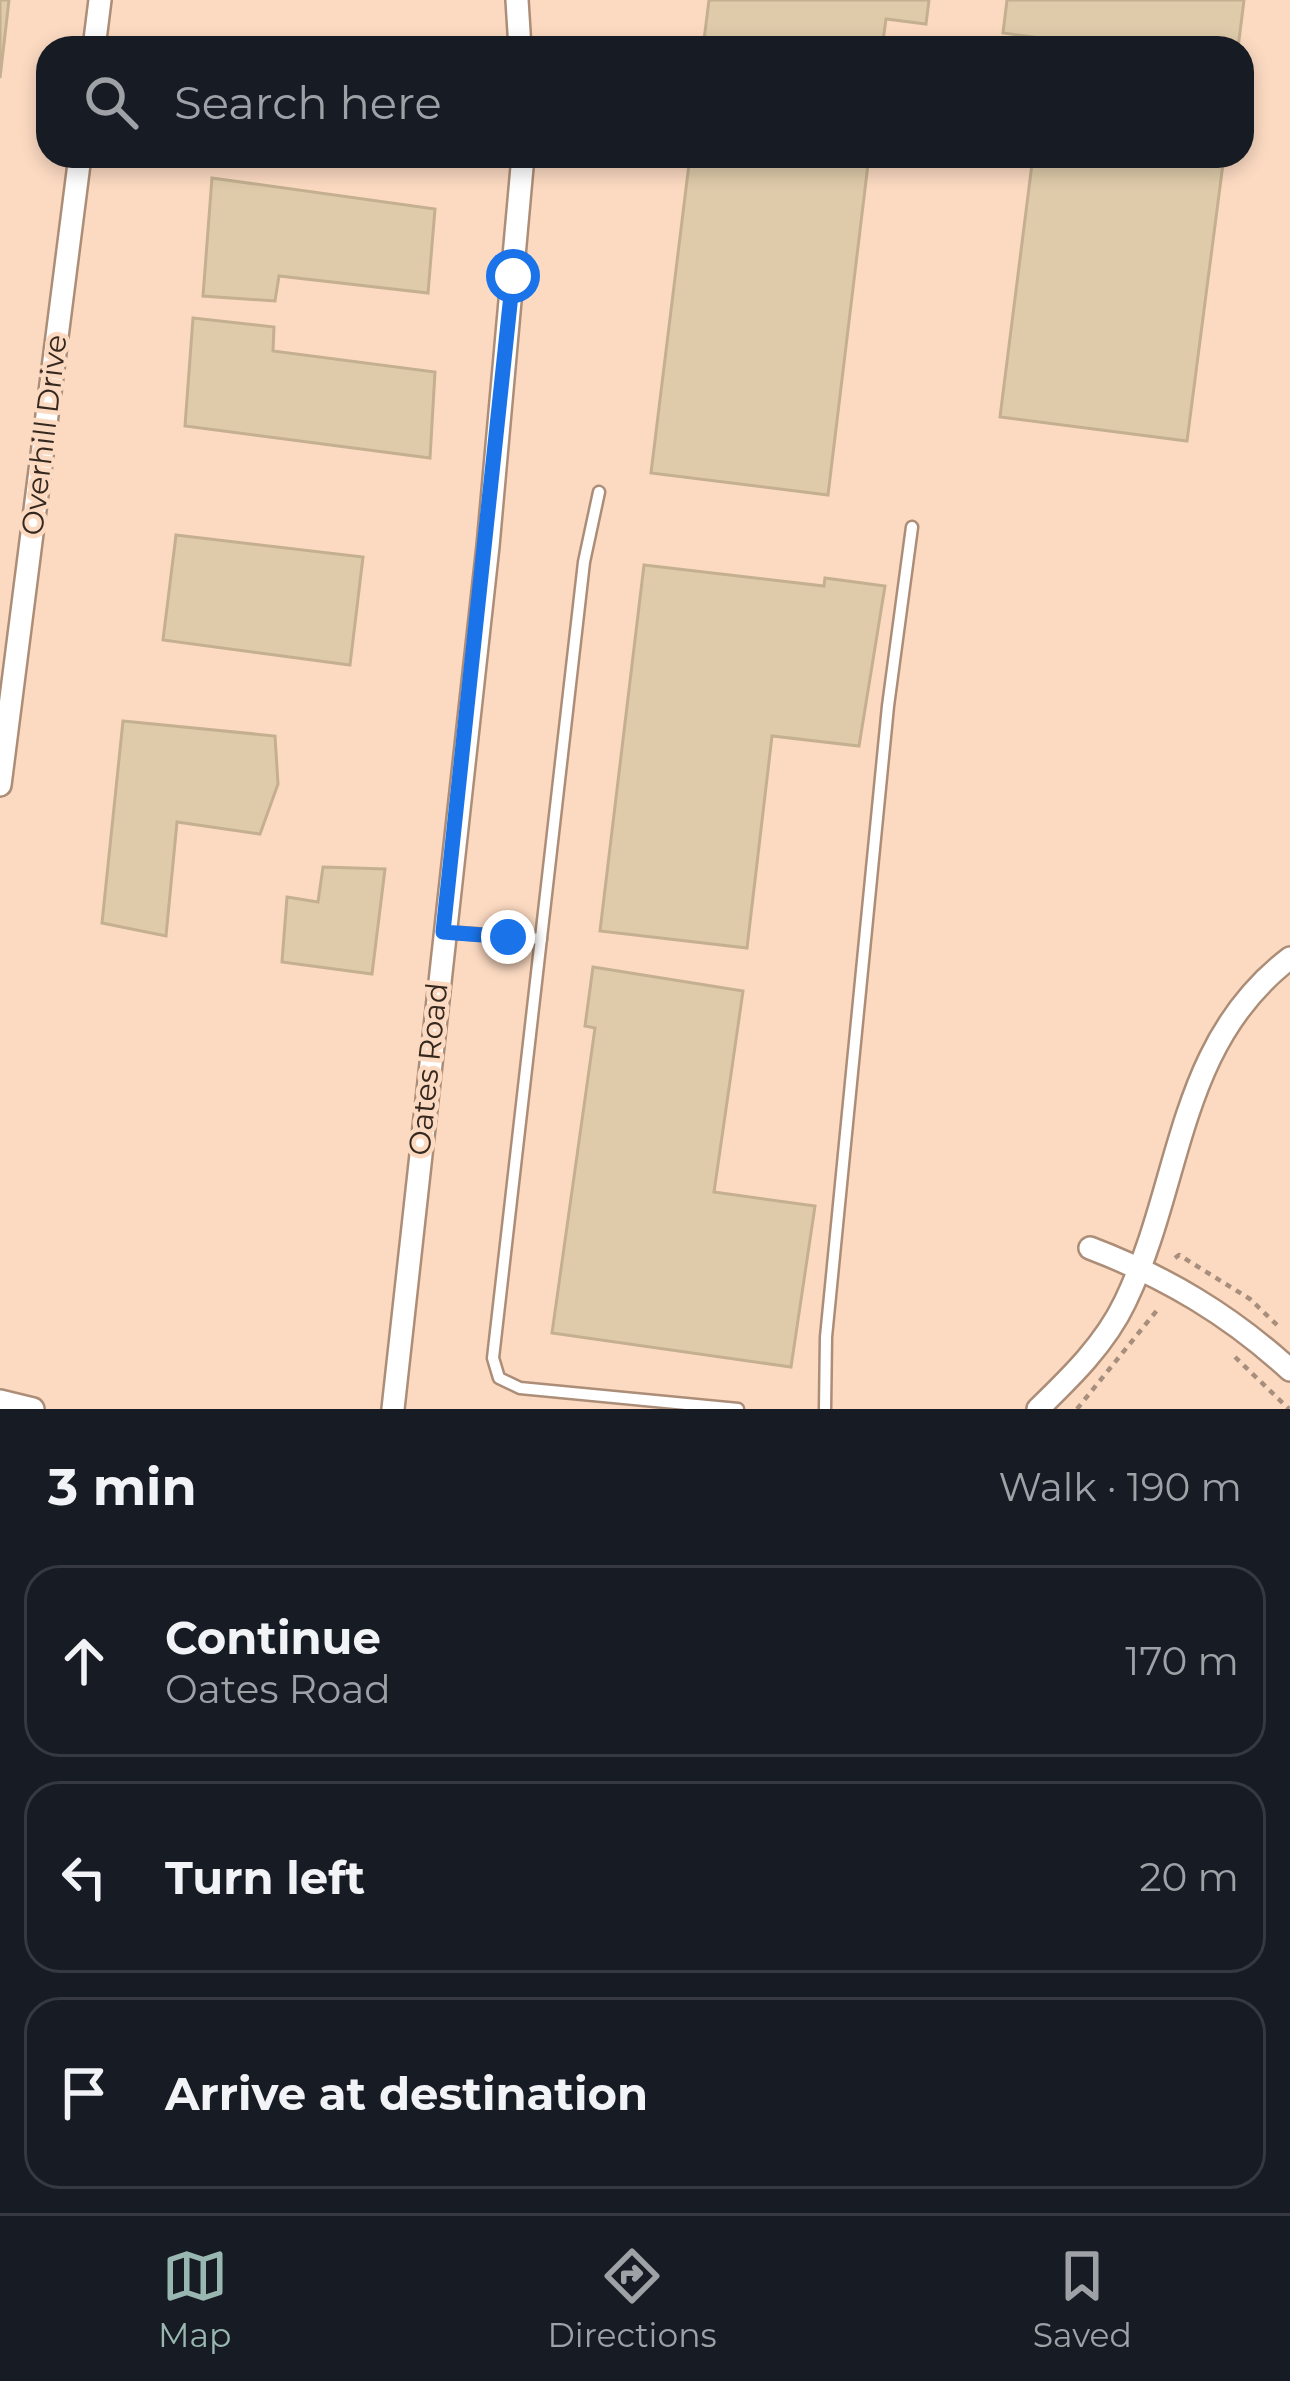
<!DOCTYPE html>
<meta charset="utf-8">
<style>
:root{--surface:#171b24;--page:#20242c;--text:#f1f3f6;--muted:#9ea1a6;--line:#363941;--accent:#99b7b1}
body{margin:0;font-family:Montserrat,sans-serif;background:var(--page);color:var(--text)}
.stop{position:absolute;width:36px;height:36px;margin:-27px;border:9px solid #1a73e8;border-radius:50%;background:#fff}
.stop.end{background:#1a73e8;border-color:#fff;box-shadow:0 3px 12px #0008}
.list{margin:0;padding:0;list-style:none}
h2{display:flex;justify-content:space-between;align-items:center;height:156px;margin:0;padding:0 48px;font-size:51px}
h2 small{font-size:39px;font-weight:400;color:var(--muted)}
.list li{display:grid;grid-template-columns:78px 1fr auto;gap:36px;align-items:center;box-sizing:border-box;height:192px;margin:0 24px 24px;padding:0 24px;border:3px solid var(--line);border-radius:36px}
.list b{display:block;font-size:45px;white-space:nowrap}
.list p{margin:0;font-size:39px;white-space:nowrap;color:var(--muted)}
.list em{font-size:39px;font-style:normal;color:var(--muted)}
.icon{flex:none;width:66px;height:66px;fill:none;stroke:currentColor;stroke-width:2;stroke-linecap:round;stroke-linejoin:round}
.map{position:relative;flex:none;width:1290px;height:1409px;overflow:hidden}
.search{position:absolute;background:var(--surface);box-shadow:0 6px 18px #0003;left:36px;right:36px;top:36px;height:132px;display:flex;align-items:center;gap:30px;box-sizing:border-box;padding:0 42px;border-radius:36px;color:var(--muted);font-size:45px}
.sheet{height:804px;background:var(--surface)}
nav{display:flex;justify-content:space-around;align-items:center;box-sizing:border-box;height:168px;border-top:3px solid var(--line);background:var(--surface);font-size:33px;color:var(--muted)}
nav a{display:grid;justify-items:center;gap:6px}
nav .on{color:var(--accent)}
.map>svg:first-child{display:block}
.building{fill:#dfcbaa;stroke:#c4b090;stroke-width:3}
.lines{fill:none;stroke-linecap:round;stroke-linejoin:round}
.service-casing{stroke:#ac8d77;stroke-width:15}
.minor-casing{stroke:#ac8d77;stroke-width:26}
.path{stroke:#a78e7d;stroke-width:4.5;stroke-dasharray:6 6;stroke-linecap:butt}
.service{stroke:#fff;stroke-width:10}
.minor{stroke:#fff;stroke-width:21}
.route{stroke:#1a73e8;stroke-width:15}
.labels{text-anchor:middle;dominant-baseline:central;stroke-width:9;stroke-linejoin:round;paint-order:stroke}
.street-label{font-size:30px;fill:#35281f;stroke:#fcdac2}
</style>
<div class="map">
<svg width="1290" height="1409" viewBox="0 0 1290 1409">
<rect width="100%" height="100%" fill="#fcdac2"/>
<g class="building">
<polygon points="0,0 9,0 0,78"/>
<polygon points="709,0 929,0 926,24 886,19 882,48 703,48"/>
<polygon points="1007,0 1244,0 1238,48 1047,48 1048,39 1003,33"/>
<polygon points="690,156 869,156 828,495 651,473"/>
<polygon points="1033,156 1224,156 1187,441 1000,417"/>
<polygon points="212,178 435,209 428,293 279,276 275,301 203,296"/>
<polygon points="193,318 274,327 273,351 435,372 430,458 185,426"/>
<polygon points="176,535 363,557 350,665 163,640"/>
<polygon points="644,565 824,586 825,578 885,586 859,746 772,736 747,948 600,931"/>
<polygon points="123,721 275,736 278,784 260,834 177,822 166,936 102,923"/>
<polygon points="323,867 385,869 372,974 282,962 287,897 318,902"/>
<polygon points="593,967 743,991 714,1192 815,1206 791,1367 552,1333 595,1028 585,1026"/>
</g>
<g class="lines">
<defs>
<g id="service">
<polyline points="599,492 584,562 493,1358 499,1378 520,1388 738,1409"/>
<polyline points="446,932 541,939"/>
<polyline points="825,1409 826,1337 888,706 912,527"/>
</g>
<g id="minor">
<polyline points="517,0 520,48"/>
<polyline points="94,48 100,0"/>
<polyline points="0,785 80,156"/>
<path d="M1090 1248C1166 1277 1230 1315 1290 1370"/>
<polyline points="0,1401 33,1409"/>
<polyline points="393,1409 488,546 523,156"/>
<path d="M1038 1409C1071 1377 1105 1344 1125 1302 1183 1182 1176 1045 1290 958"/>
</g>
</defs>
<use href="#service" class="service-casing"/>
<use href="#minor" class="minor-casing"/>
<g class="path">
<polyline points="1175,1258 1179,1255 1250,1299 1277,1325"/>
<polyline points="1235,1357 1289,1409"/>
<polyline points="1077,1409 1158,1309"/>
</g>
<use href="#service" class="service"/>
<use href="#minor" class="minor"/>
</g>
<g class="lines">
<polyline class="route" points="508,937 443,932 513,276"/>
</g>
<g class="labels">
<g class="street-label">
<text transform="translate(44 435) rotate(-83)">Overhill Drive</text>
<text transform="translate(428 1069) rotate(-84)">Oates Road</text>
</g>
</g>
</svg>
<div class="stop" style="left:513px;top:276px"></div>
<div class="stop end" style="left:508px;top:937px"></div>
<div class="search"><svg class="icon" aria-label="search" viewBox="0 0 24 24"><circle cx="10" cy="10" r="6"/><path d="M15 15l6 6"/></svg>Search here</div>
</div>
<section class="sheet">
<h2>3 min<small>Walk · 190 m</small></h2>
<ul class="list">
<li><svg class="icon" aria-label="ahead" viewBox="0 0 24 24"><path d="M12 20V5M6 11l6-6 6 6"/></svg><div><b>Continue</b><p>Oates Road</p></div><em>170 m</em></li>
<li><svg class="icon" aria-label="left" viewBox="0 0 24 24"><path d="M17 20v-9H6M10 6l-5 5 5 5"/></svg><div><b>Turn left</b></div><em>20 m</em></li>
<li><svg class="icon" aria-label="arrive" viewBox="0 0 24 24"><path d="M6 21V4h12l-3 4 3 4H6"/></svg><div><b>Arrive at destination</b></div></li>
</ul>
</section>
<nav>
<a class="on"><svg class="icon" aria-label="map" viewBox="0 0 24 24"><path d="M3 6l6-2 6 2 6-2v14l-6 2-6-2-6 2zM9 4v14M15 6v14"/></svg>Map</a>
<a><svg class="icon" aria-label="directions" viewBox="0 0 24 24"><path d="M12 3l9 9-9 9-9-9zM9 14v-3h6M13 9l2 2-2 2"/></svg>Directions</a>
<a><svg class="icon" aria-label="saved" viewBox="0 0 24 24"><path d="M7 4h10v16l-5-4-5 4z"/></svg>Saved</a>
</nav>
